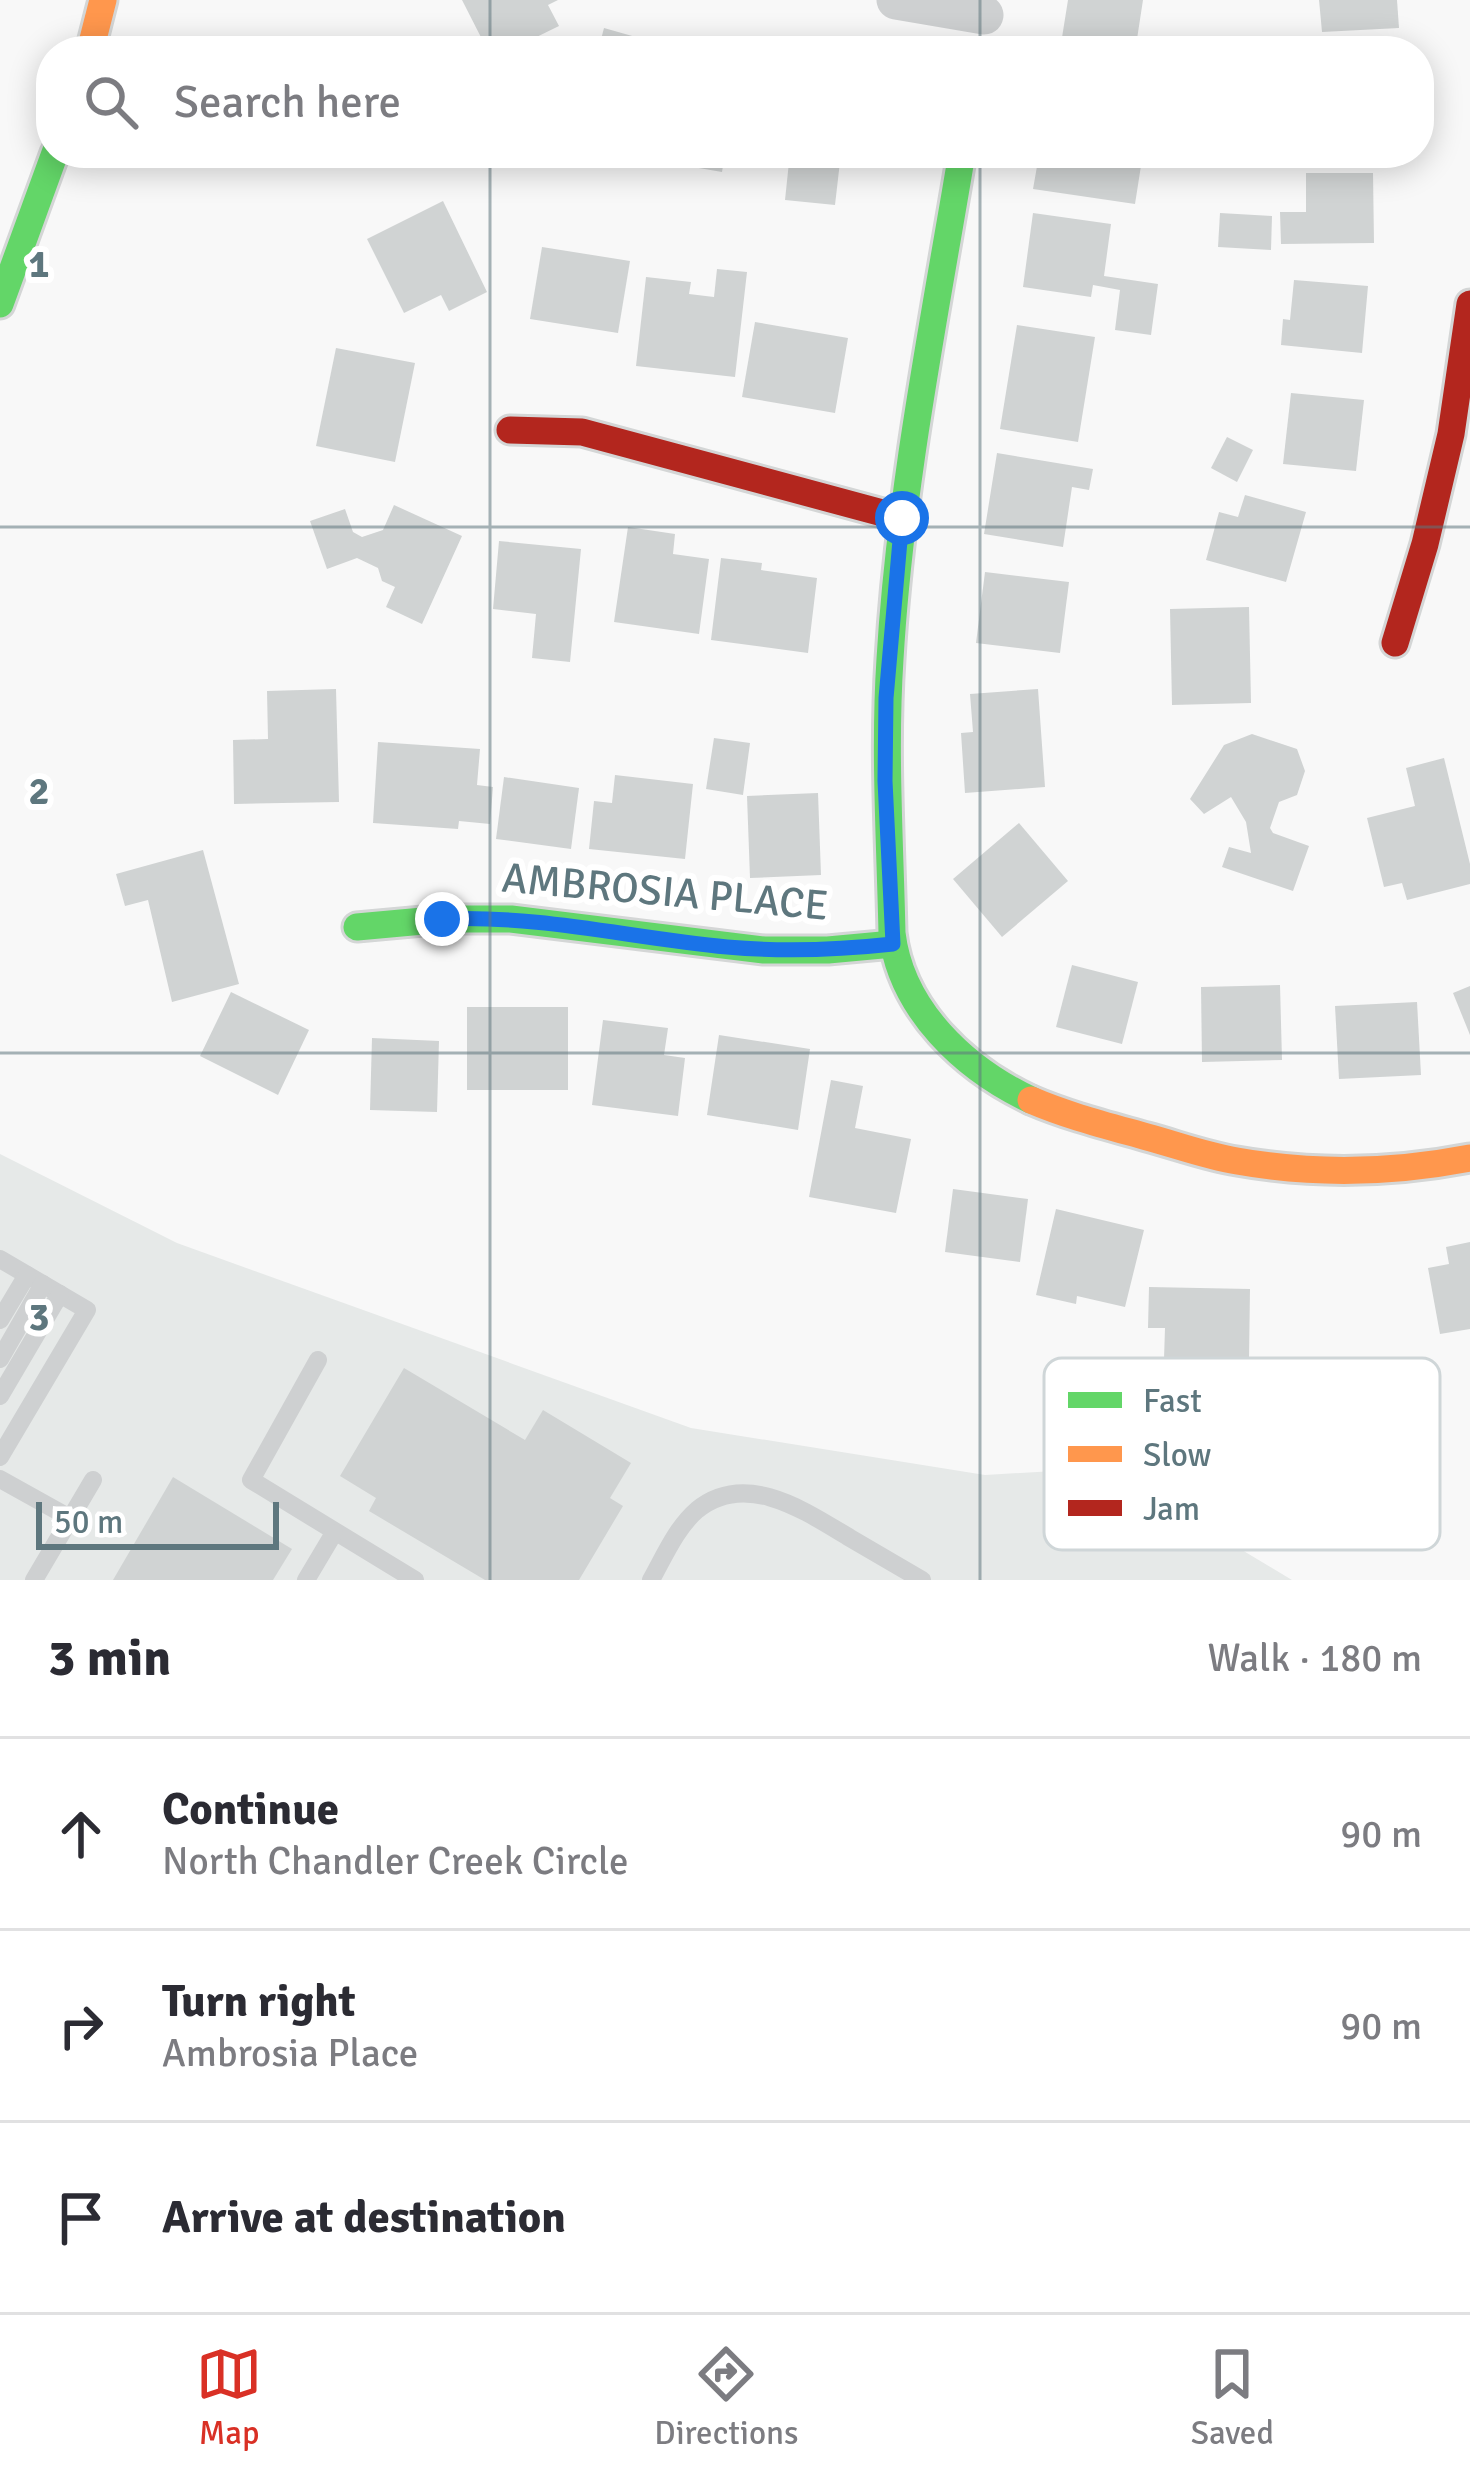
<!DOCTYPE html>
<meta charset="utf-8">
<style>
:root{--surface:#fff;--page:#f2f2f3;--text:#2b2b33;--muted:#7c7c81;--line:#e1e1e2;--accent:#d93025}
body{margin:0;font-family:Signika,sans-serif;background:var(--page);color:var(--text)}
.scale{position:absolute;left:36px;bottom:30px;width:243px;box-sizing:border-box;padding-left:12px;border:6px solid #5e777e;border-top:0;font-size:33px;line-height:42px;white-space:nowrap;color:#5e777e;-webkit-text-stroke:9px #fff;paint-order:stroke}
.stop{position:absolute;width:36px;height:36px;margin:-27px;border:9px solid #1a73e8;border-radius:50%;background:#fff}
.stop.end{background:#1a73e8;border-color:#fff;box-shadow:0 3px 12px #0008}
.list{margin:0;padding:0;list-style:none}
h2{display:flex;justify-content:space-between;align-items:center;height:156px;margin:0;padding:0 48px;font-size:51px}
h2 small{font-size:39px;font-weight:400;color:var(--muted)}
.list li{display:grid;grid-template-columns:78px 1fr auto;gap:36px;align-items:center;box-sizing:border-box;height:192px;padding:0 48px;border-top:3px solid var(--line)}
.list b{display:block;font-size:45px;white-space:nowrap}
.list p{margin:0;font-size:39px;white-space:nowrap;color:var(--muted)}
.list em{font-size:39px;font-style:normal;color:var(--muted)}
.icon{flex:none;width:66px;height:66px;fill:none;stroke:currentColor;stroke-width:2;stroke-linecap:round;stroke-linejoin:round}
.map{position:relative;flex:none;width:1470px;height:1580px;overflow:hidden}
.search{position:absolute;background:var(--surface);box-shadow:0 6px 30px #0003;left:36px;right:36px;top:36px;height:132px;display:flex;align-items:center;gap:30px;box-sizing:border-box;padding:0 42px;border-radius:48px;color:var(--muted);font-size:45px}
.sheet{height:732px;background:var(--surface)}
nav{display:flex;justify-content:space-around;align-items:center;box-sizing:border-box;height:168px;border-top:3px solid var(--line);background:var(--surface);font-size:33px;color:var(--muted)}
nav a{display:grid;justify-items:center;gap:6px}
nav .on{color:var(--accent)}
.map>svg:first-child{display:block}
.built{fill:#e6e9e8}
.building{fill:#d0d3d3}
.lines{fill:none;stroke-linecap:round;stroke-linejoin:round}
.fast-casing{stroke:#d4d6d6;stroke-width:33}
.slow-casing{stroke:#d4d6d6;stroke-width:33}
.jam-casing{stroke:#d4d6d6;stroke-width:33}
.lane{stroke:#ced0d1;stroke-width:18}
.street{stroke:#ced0d1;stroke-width:39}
.fast{stroke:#63d668;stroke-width:27}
.slow{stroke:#ff974d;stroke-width:27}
.jam{stroke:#b3261e;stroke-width:27}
.route{stroke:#1a73e8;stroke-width:15}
.grid{fill:none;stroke:#5e777e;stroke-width:3;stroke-opacity:0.55}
.labels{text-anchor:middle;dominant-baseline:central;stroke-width:12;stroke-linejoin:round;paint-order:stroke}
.street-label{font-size:42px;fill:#5e777e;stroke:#fff}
.key{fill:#fff;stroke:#cfd6d8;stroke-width:3}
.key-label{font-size:33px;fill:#5e777e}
.grid-label{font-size:39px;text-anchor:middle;font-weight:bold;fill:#5e777e;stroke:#fff;stroke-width:12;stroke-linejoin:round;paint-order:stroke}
</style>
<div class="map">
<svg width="1470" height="1580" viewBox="0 0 1470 1580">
<rect width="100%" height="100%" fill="#f8f8f8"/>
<polygon class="built" points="0,1154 177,1243 691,1428 985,1475 1105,1468 1292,1580 0,1580"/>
<g class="building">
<polygon points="462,0 558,0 548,5 559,26 508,51 488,51"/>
<polygon points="1068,0 1143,0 1137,39 1177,45 1176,51 1060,50"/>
<polygon points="1319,0 1397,0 1399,28 1322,32"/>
<polygon points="604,28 671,47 669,51 598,51"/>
<polygon points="666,153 725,153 722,172 664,162"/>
<polygon points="819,153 841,153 835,205 785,200 789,162 817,165"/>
<polygon points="1051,153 1143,153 1135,204 1033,189 1039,155 1051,157"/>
<polygon points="1306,173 1373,173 1374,243 1281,244 1280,212 1306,212"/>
<polygon points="443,201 487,292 449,311 441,295 404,313 367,239"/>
<polygon points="1033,213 1111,224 1104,276 1158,284 1151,335 1115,330 1120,290 1093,285 1091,297 1023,287"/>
<polygon points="1220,213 1272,216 1271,250 1218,247"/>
<polygon points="542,247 630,261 618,333 530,319"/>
<polygon points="717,269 747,272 735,377 636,366 646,277 691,282 689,294 714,297"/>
<polygon points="1294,280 1368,286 1362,353 1281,345 1283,319 1290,320"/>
<polygon points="755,322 848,338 835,413 742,397"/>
<polygon points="1017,325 1095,337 1078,442 1000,429"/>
<polygon points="336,348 415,363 395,462 316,446"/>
<polygon points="1291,393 1364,400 1356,471 1283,464"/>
<polygon points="1227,437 1253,450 1237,482 1211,468"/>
<polygon points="997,453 1093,469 1089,490 1072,487 1063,547 984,534"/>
<polygon points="1245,495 1306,512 1286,582 1206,560 1219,512 1238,517"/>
<polygon points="394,505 462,536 422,624 386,607 395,587 382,581 378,568 357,558 327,569 310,521 345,509 353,532 362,537 383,530"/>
<polygon points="628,527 675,534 673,554 709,559 699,634 614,622"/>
<polygon points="499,541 581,549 570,662 532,658 536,614 493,609"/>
<polygon points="721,558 762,563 761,570 817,578 808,653 711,640"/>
<polygon points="985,572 1069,582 1060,653 976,643"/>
<polygon points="1249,607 1251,703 1172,705 1170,609"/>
<polygon points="336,689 339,802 234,804 233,740 268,739 267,691"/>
<polygon points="1038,689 1045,787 965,793 961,733 973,732 970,694"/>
<polygon points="1252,734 1297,749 1305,771 1297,795 1279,802 1270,828 1273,833 1309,846 1293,891 1222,867 1229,847 1251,853 1246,822 1231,797 1204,814 1190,799 1224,745"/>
<polygon points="714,738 750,743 743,795 706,789"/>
<polygon points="378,742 480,749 477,785 493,787 490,824 459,821 458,829 373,823"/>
<polygon points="1444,758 1470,864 1470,884 1407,900 1402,883 1384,887 1367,818 1415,806 1406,768"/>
<polygon points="615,775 693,784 685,859 589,849 594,801 612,803"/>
<polygon points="504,777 579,788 571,849 496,839"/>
<polygon points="818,793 821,875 750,878 747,796"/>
<polygon points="1019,823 1068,881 1002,937 953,879"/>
<polygon points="203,850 239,984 172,1002 148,900 125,906 116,874"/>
<polygon points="1072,965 1138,982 1122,1044 1056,1027"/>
<polygon points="1280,985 1282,1060 1202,1062 1201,987"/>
<polygon points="1470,986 1470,1035 1453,993"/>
<polygon points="231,992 309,1030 278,1095 200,1056"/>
<polygon points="1417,1002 1421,1075 1339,1079 1335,1006"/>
<rect x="467" y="1007" width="101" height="83"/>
<polygon points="603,1020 668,1028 664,1055 685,1058 678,1116 592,1105"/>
<polygon points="719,1035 810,1049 798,1130 707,1115"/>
<polygon points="372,1038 439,1041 437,1112 370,1110"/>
<polygon points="831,1080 863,1086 855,1128 911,1139 896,1213 809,1197"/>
<polygon points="953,1189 1028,1199 1020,1262 945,1252"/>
<polygon points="1056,1209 1144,1230 1125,1307 1077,1296 1076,1304 1036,1295"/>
<polygon points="1470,1242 1470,1329 1440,1334 1428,1268 1449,1264 1446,1247"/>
<polygon points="1149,1287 1250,1289 1249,1360 1164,1359 1165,1328 1148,1328"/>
<polygon points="404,1368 525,1440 543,1410 631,1463 610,1498 623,1506 579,1580 485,1580 369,1511 376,1498 340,1476"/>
<polygon points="173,1477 292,1549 273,1580 113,1580"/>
</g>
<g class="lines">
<defs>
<g id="fast">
<path d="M962 153C934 321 900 489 890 659 884 751 890 842 892 933 901 1010 965 1069 1031 1100"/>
<polyline points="0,304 55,153"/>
<polyline points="357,927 445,919 511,919 764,950 828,950 893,944"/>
</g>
<g id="slow">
<polyline points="90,51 103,0"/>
<path d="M1031 1100C1068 1116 1108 1126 1147 1137 1177 1145 1206 1156 1237 1161 1315 1175 1393 1173 1470 1158"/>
</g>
<g id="jam">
<polyline points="510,430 582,432 901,518"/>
<polyline points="1395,643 1425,544 1451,434 1470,304"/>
</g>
</defs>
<use href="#fast" class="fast-casing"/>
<use href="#slow" class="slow-casing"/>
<use href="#jam" class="jam-casing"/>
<g class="lane">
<polyline points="0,1259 87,1310 0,1457"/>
<polyline points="0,1320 27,1275"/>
<polyline points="0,1359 43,1284"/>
<polyline points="318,1360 251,1480 415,1580"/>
<polyline points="0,1396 60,1294"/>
<polyline points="0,1479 70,1518"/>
<polyline points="34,1580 93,1480"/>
<polyline points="306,1580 334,1533"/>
<path d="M651 1580C664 1557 676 1528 697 1510 746 1470 805 1511 850 1538 874 1552 898 1566 922 1580"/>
</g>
<polyline class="street" points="896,0 984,15"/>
<use href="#fast" class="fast"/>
<use href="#slow" class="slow"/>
<use href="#jam" class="jam"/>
</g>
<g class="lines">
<path class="route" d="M442 919C542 915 630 938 727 947 783 952 838 950 893 944L885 781 886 698 902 518"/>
</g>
<path class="grid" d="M490 0V51M980 0V51M490 153V1580M980 153V1580M0 527H1470M0 1053H1470"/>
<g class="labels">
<g class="street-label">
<text transform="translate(665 892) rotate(5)">AMBROSIA PLACE</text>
</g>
</g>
<rect x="1044" y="1358" width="396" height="192" rx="18" class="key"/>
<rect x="1068" y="1392" width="54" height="16" fill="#63d668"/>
<rect x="1068" y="1446" width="54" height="16" fill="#ff974d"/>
<rect x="1068" y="1500" width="54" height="16" fill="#b3261e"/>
<g class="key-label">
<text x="1143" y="1412">Fast</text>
<text x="1143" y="1466">Slow</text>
<text x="1143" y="1520">Jam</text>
</g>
<g class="grid-label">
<text x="39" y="277">1</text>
<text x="39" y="804">2</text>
<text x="39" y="1330">3</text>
</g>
</svg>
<div class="scale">50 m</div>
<div class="stop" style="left:902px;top:518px"></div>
<div class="stop end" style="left:442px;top:919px"></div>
<div class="search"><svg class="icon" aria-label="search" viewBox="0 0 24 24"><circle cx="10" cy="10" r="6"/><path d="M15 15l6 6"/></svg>Search here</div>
</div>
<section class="sheet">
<h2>3 min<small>Walk · 180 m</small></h2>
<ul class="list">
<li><svg class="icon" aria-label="ahead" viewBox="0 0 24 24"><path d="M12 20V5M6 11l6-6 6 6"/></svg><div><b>Continue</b><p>North Chandler Creek Circle</p></div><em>90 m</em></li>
<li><svg class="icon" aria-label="right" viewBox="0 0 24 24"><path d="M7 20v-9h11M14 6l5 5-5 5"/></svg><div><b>Turn right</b><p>Ambrosia Place</p></div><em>90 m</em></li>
<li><svg class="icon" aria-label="arrive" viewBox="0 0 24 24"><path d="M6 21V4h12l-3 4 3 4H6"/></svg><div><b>Arrive at destination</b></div></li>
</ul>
</section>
<nav>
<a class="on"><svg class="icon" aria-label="map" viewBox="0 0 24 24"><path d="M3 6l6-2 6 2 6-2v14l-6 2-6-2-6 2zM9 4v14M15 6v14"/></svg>Map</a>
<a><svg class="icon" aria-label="directions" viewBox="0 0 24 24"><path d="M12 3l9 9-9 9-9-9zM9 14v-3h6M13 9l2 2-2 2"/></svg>Directions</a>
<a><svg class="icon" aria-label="saved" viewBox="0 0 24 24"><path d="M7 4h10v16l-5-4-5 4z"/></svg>Saved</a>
</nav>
